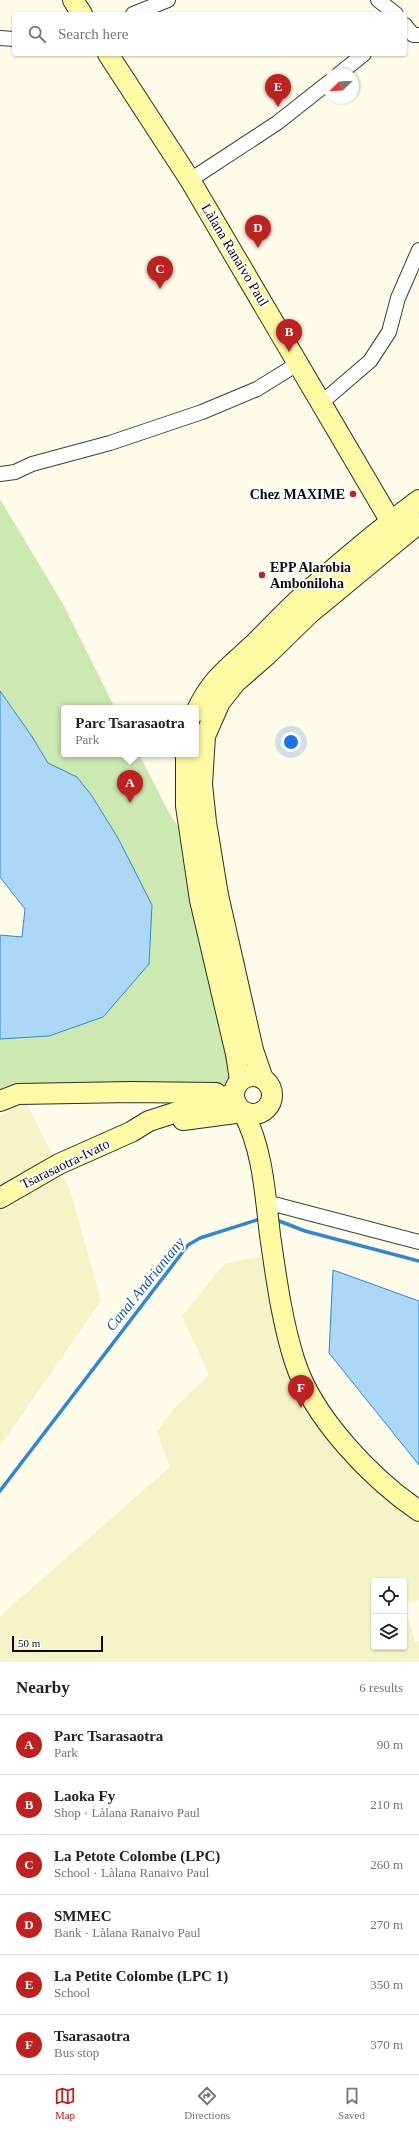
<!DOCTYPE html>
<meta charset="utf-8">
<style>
:root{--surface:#fff;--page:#f6f6f6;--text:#202124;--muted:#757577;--line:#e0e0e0;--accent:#bd2220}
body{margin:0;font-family:Georgia,serif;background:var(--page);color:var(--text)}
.controls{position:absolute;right:12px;bottom:12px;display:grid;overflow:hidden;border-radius:4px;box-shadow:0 1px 3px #0004}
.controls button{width:36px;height:36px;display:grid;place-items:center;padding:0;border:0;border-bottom:1px solid var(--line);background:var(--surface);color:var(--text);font:20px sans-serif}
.compass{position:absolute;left:323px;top:68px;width:36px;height:36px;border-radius:50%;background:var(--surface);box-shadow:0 1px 3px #0004;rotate:246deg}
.scale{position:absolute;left:12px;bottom:10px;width:91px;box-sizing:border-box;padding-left:4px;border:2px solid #0b0b0b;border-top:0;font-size:11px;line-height:14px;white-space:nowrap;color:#0b0b0b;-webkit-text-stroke:3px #fff;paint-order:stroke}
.you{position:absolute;left:291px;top:742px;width:14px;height:14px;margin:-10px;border:3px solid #fff;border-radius:50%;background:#1a73e8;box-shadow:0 0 0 6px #1a73e833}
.badge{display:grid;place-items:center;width:26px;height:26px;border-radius:50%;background:var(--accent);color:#fff;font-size:13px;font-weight:700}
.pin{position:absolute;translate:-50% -33px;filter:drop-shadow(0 1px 2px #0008)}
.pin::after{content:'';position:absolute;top:21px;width:14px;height:12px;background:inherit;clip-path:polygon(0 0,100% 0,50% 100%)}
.popup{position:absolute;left:61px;top:705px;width:138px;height:52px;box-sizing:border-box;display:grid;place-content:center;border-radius:4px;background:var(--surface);filter:drop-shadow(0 1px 3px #0005);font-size:13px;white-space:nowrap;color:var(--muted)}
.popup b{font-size:15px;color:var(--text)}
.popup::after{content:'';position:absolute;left:50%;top:100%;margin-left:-8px;border:8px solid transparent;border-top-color:var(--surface)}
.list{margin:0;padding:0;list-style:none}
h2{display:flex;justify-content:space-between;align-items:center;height:52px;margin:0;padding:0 16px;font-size:17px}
h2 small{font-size:13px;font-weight:400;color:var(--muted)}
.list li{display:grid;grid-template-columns:26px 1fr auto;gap:12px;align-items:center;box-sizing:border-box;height:60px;padding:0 16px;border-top:1px solid var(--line)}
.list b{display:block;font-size:15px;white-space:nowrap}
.list p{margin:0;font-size:13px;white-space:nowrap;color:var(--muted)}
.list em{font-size:13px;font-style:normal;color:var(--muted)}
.icon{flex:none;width:22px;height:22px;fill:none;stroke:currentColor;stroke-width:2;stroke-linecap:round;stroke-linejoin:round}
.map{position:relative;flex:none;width:419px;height:1662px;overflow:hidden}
.search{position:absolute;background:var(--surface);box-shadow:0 1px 3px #0004;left:12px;right:12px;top:12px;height:44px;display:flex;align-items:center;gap:10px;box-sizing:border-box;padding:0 14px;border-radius:4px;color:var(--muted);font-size:15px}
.sheet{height:412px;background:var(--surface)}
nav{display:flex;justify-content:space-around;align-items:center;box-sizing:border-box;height:56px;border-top:1px solid var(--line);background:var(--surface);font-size:11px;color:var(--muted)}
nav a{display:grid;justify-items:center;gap:2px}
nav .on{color:var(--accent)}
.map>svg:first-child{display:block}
.farmland{fill:#f5f4c9;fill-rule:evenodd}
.green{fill:#cce9b2}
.water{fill:#acd7f7;stroke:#3287d0}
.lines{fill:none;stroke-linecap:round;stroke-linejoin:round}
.stream{stroke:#3287d0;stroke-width:3.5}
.street-casing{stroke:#3e3e3e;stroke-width:16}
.secondary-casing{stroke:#2d2d2d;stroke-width:22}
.street{stroke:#fff;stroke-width:14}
.secondary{stroke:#fffaa4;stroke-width:20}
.poi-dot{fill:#bd2220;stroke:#fff;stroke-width:1.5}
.labels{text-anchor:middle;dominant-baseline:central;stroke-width:4;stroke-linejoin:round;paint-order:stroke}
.street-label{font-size:14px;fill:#0b0b0b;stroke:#fff}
.poi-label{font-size:14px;font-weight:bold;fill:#0b0b0b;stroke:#fff;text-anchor:end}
.water-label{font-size:15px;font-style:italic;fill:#12599e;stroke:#fff}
</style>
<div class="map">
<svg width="419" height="1662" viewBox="0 0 419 1662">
<rect width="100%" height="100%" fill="#fffce9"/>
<g class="farmland">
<polygon points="26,1102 70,1189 101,1301 0,1446 0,1116"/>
<path d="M261 1256 301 1408 419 1524V1600L404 1605 415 1642 419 1641V1662H0V1616L170 1467 157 1432 175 1407 209 1375 182 1316 224 1264ZM374 1581H404V1647H374Z"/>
</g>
<polygon class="green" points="0,499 63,604 115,708 64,708 64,754 139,754 168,811 189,844 232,1078 229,1087 0,1093 0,1039 49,1036 103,1017 149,964 152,905 118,838 92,796 77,777 48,763 31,735 0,691"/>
<g class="water">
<polygon points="0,691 31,735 48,763 77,777 92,796 118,838 152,905 149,964 103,1017 49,1036 0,1039 0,935 22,937 25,909 0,877"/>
<polygon points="333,1270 419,1301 419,1465 329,1353"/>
</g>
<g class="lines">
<g class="stream">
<polyline points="274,1219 305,1231 419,1261"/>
<polyline points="0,1491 188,1245 200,1238 263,1218"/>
</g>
<defs>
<g id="street">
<polyline points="378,0 396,14"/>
<polyline points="133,14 168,0"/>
<polyline points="405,25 413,35 419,35"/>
<polyline points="0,38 14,39"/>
<polyline points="339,74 364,54"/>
<polyline points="190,180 277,123 329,82"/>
<polyline points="321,403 370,361 389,332 398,298 419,250"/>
<polyline points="0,474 15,472 32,464 110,443 202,412 257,389 299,363"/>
<polyline points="266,1202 419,1242"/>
</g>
<g id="secondary">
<polyline points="73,0 82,14"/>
<polyline points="108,54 190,180 391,522"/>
<path d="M196 712C212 677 230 667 256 642 270 628 283 614 297 601 336 566 377 531 419 500"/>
<polyline points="186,754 186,806 200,900 236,1054 240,1080"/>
<circle cx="253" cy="1095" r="19"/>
<polyline points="263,1079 253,1050 218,895 206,822 202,784 205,736 220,702 236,682 267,655 309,614 419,523"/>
<polyline points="0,1101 18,1094 131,1092 216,1093"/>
<path d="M243 1112C263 1149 265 1194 270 1235 276 1277 282 1322 295 1362 313 1418 372 1479 419 1511"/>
<polyline points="183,1120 243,1112"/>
<polyline points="0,1198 59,1164 131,1132 149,1121 233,1094"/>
</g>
</defs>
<use href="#street" class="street-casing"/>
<use href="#secondary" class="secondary-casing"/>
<use href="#street" class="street"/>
<use href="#secondary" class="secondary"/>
</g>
<g class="poi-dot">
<circle cx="353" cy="494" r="4"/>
<circle cx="262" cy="575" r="4"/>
</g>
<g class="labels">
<g class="street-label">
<text transform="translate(235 255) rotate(59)">Làlana Ranaivo Paul</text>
<text transform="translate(65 1164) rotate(-26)">Tsarasaotra-Ivato</text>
</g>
<g class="poi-label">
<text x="345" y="494">Chez MAXIME</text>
<text x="270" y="567" text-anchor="start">EPP Alarobia<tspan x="270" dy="16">Amboniloha</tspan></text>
</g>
<g class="water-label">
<text transform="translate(145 1284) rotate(-51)">Canal Andriantany</text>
</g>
</g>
</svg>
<div class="controls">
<button><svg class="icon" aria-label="locate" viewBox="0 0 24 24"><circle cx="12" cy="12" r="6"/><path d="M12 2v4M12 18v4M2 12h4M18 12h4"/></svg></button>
<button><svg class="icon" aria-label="layers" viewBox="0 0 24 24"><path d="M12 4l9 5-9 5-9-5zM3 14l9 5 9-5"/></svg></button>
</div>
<svg class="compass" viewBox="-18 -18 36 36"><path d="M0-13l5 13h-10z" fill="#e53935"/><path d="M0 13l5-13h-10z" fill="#757577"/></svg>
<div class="scale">50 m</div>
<div class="you"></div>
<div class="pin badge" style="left:130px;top:803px">A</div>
<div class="popup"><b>Parc Tsarasaotra</b>Park</div>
<div class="pin badge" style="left:289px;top:352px">B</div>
<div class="pin badge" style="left:160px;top:289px">C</div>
<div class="pin badge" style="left:258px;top:248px">D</div>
<div class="pin badge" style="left:278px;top:107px">E</div>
<div class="pin badge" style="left:301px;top:1408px">F</div>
<div class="search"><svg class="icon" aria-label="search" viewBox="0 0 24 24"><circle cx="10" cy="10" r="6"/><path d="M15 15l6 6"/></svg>Search here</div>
</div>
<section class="sheet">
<h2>Nearby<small>6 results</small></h2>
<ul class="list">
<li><span class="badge">A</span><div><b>Parc Tsarasaotra</b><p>Park</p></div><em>90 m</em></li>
<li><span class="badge">B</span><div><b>Laoka Fy</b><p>Shop · Làlana Ranaivo Paul</p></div><em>210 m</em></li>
<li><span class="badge">C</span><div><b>La Petote Colombe (LPC)</b><p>School · Làlana Ranaivo Paul</p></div><em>260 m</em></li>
<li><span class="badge">D</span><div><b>SMMEC</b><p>Bank · Làlana Ranaivo Paul</p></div><em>270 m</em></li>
<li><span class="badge">E</span><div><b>La Petite Colombe (LPC 1)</b><p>School</p></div><em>350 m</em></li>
<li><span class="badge">F</span><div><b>Tsarasaotra</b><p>Bus stop</p></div><em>370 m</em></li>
</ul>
</section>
<nav>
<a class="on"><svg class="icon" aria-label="map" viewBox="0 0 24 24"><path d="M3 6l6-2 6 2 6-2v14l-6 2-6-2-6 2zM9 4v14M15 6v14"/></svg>Map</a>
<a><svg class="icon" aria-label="directions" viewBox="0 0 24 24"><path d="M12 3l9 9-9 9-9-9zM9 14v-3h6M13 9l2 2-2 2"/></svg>Directions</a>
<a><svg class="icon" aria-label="saved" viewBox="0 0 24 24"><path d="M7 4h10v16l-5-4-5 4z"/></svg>Saved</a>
</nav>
